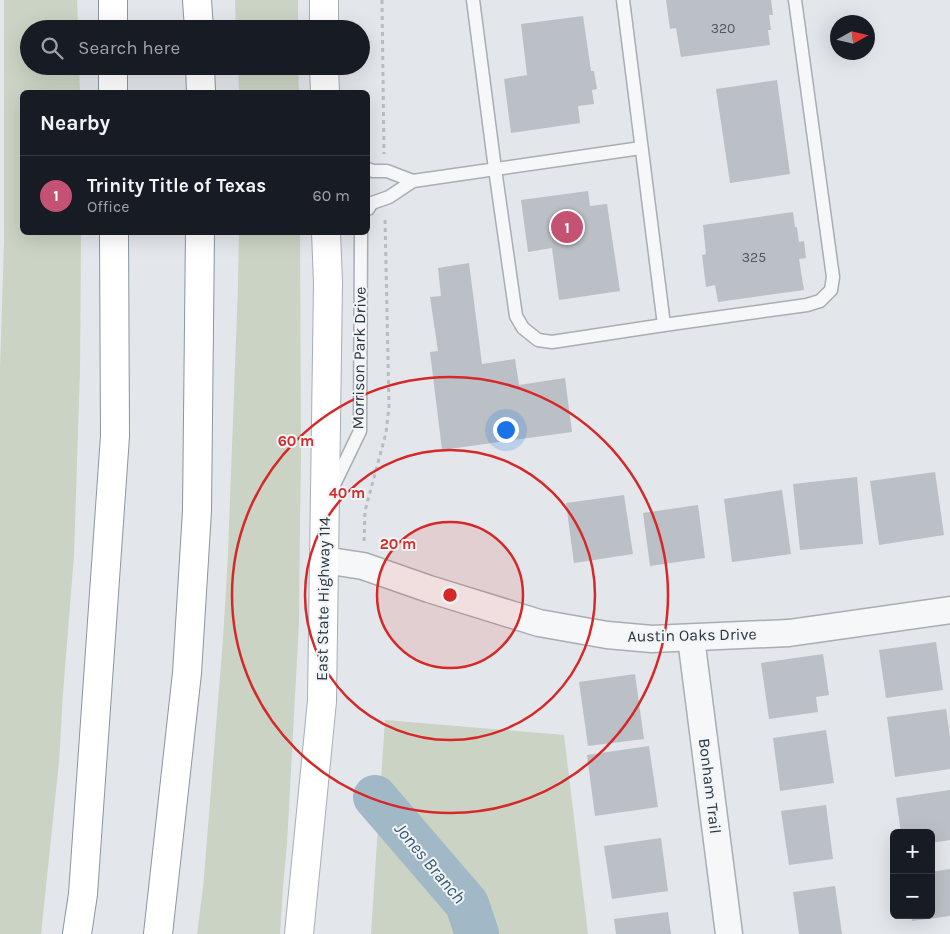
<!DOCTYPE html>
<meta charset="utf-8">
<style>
:root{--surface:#171b24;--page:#20242c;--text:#f1f3f6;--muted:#9ea1a6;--line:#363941;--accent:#c45272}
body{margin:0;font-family:Karla,sans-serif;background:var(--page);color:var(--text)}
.controls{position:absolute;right:15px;bottom:15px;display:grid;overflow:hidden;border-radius:8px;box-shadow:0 5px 20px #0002}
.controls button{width:45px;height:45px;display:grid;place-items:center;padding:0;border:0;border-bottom:1px solid var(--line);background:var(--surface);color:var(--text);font:25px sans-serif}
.compass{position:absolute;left:830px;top:15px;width:45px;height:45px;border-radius:50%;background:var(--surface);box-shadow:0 5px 20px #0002;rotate:82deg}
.you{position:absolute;left:505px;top:429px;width:18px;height:18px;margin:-12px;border:4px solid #fff;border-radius:50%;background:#1a73e8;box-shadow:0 0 0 8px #1a73e833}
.badge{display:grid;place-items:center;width:32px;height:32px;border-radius:50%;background:var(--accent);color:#fff;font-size:16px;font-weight:700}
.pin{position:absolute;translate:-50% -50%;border:2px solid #fff;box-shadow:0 1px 5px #0006}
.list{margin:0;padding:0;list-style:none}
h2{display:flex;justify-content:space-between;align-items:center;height:65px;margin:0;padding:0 20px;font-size:21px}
h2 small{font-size:16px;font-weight:400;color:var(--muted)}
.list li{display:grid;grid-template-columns:32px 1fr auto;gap:15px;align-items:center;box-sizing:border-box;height:80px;padding:0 20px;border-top:1px solid var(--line)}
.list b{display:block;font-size:19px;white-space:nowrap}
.list p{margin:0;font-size:16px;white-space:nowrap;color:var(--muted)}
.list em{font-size:16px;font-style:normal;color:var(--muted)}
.icon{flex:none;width:28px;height:28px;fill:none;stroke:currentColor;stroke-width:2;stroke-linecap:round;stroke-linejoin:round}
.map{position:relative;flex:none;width:950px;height:934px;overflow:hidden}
.search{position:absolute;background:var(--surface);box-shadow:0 5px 20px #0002;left:20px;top:20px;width:350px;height:55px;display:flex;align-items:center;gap:12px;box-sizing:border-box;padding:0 18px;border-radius:28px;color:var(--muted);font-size:19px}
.panel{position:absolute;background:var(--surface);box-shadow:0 5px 20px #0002;left:20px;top:90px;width:350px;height:145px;border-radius:8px}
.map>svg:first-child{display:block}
.green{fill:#cad3c4}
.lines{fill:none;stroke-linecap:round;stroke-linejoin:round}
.river{stroke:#a1b8c7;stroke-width:44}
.building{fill:#bac0c6}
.lane-casing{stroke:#a8aeb4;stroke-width:15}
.street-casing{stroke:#a8aeb4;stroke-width:29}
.secondary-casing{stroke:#a8aeb4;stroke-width:30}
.highway-casing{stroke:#8b969f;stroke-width:30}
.path{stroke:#b9bdc1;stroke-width:3;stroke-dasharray:4 4;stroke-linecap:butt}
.lane{stroke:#f5f7f8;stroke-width:12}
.street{stroke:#f5f7f8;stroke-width:26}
.secondary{stroke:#fff;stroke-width:28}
.highway{stroke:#fff;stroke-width:28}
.ring{fill:none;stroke:#d62828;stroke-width:2.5}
.labels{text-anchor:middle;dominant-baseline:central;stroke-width:4;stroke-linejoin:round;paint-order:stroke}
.number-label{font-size:14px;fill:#505862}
.street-label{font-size:16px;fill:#2c3641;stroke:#f2f5f7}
.water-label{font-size:18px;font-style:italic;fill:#395a71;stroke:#f2f5f7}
.centre{fill:#d62828;stroke:#f2f5f7;stroke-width:2.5}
.ring-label{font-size:15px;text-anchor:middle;font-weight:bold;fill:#d62828;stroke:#f2f5f7;stroke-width:4;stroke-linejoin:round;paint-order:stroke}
</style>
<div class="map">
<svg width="950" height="934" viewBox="0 0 950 934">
<rect width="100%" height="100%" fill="#e3e6ea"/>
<g class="green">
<polygon points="4,0 77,0 78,29 29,29 29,66 79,66 80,92 22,92 22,232 81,233 80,370 74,555 63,693 59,762 41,934 0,934 0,369 4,243"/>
<polygon points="235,0 298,0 298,29 236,29"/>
<polygon points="238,66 298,66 299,92 239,92"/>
<polygon points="239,233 300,233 301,463 300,517 299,622 287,844 283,887 280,934 197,934 203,889 223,639 228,554 238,286"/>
<polygon points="385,720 564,735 588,934 371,934"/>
</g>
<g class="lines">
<polyline class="river" points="375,797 467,904 477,934"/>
</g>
<g class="building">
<polygon points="666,0 771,0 773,15 769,15 771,30 768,30 770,45 681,57 676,28 670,29"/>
<polygon points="583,16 591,71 594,71 597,89 592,90 594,104 578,106 580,123 511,133 504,79 527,75 521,24"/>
<polygon points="777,80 790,174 730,183 716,89"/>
<polygon points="588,191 590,206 607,204 620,291 559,300 552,248 528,252 521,200"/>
<polygon points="793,212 795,227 797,227 799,242 804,241 806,258 799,259 804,290 718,302 715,285 706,287 702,255 706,254 703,225"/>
<polygon points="469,263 482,364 515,359 519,385 565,378 572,432 442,450 430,352 438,351 430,297 441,296 438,268"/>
<polygon points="935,472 944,535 879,545 870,481"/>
<polygon points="857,477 863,544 800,550 793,484"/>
<polygon points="782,490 791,554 732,562 724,499"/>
<polygon points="624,495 633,554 574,563 566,503"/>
<polygon points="698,505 705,558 650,566 643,513"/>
<polygon points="936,642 943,690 886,698 879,650"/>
<polygon points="823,654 829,695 816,697 818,712 769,719 761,663"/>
<polygon points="635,674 644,739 588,746 579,682"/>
<polygon points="946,709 950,737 950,769 895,777 887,717"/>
<polygon points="826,730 834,783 780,791 773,738"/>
<polygon points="649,746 658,807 595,816 587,755"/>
<polygon points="950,790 950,840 931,843 931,833 901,833 896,798"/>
<polygon points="826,805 833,859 789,865 781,811"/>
<polygon points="661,838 668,891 612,899 604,846"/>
<polygon points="950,869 950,916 912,921 911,915 931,915 931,872"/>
<polygon points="835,886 842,934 799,934 793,892"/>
<polygon points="668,912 671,934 616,934 614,919"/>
</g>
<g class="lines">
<defs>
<g id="lane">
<polyline points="473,0 495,169 516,316 523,328 538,340 552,342 664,325 807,305 820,301 831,290 833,277 795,0"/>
<polyline points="623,0 664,325"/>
<polyline points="368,169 373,171 387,171 413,181"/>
<polyline points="368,209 372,203 389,197 413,181 641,148"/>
<polyline points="332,489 360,431 361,232"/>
</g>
<g id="street">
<polyline points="324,560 363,566 429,589 539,623 607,635 652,639 789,633 950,610"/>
<polyline points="691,638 729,934"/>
</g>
<g id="secondary">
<polyline points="324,0 324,29"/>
<polyline points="324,66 325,92"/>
<polyline points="299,934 322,701 328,283 326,232"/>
</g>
<g id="highway">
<polyline points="113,0 113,29"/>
<polyline points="197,0 199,29"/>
<polyline points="113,66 113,92"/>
<polyline points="200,66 201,92"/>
<polyline points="77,934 83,894 115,436 114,232"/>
<polyline points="158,934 187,673 197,511 200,232"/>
</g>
</defs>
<use href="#lane" class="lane-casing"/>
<use href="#street" class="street-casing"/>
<use href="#secondary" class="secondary-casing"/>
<use href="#highway" class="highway-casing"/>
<g class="path">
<polyline points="382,0 384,154"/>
<polyline points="364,541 365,511 386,433 389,406 385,218"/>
</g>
<use href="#lane" class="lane"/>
<use href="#street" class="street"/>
<use href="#secondary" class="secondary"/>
<use href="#highway" class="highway"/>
</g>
<circle cx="450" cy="595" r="73" fill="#d62828" fill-opacity=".12"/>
<g class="ring">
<circle cx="450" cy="595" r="73"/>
<circle cx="450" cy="595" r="145"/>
<circle cx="450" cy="595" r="218"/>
</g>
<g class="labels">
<g class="number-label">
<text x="723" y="28">320</text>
<text x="754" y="257">325</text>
</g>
<g class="street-label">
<text transform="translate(359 358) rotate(-89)">Morrison Park Drive</text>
<text transform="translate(323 599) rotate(-89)">East State Highway 114</text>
<text transform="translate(692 635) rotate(-1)">Austin Oaks Drive</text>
<text transform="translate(710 786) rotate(83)">Bonham Trail</text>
</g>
<g class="water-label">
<text transform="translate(430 863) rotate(50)">Jones Branch</text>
</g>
</g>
<circle cx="450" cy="595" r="8" class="centre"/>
<g class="ring-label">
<text x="296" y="446">60 m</text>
<text x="347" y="498">40 m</text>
<text x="398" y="549">20 m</text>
</g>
</svg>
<div class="controls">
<button>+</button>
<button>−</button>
</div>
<svg class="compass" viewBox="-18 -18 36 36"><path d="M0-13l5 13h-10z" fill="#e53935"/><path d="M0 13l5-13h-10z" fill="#9ea1a6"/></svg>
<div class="you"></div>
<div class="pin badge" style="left:567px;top:227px">1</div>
<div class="search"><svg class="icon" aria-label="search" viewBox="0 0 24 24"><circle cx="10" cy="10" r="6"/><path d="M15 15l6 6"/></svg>Search here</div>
<section class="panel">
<h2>Nearby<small></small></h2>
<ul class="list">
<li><span class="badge">1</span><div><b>Trinity Title of Texas</b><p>Office</p></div><em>60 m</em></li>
</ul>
</section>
</div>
